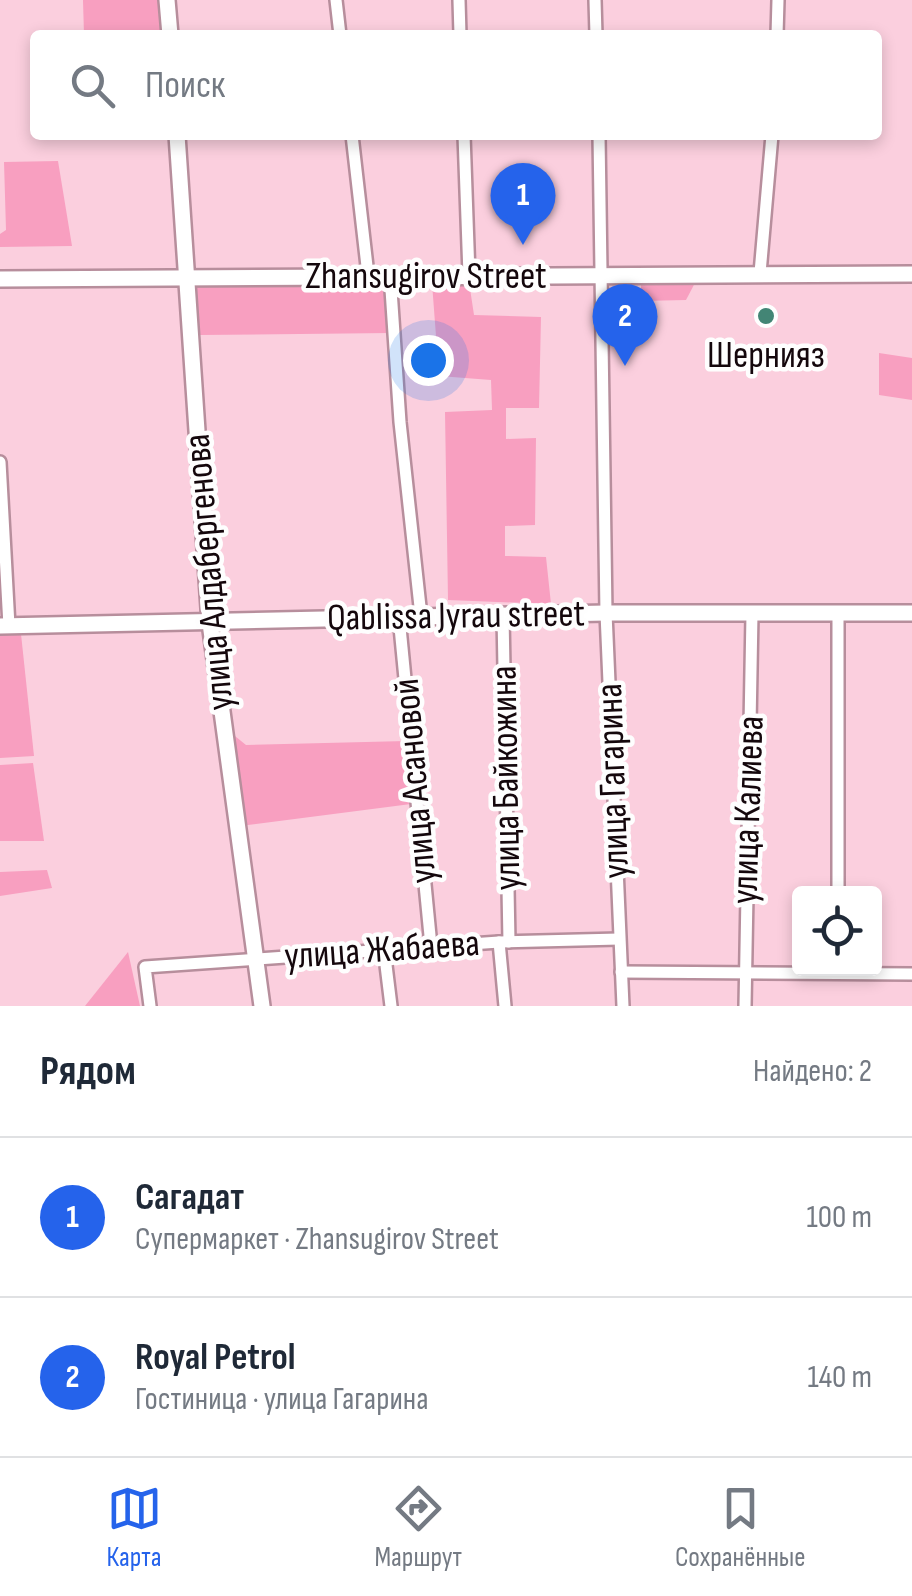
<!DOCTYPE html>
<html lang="ru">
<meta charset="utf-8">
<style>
:root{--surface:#fff;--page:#f2f2f3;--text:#1f2937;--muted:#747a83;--line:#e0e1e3;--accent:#2563eb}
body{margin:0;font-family:"Sofia Sans Condensed",sans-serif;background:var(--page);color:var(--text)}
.controls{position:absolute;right:30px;bottom:30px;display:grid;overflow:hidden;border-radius:10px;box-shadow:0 5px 15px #0003}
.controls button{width:90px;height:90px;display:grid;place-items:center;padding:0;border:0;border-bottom:2px solid var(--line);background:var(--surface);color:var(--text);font:50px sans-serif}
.you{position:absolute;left:428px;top:360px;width:35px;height:35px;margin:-25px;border:8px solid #fff;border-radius:50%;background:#1a73e8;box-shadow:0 0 0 15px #1a73e833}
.badge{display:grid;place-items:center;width:65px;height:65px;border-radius:50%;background:var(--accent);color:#fff;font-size:32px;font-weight:700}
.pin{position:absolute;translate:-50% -82px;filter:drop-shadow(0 2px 5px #0008)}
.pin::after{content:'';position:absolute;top:52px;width:35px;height:30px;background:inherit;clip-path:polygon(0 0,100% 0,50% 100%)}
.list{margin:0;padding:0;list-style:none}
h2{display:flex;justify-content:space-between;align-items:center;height:130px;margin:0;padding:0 40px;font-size:42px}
h2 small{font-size:32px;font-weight:400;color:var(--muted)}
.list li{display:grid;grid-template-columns:65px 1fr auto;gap:30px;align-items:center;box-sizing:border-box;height:160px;padding:0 40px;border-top:2px solid var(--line)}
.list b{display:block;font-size:38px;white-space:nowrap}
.list p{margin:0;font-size:32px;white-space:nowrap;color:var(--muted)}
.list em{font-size:32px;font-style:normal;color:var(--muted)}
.icon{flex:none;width:55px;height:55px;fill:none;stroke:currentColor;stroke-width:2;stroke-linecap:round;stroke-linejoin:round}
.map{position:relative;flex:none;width:912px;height:1006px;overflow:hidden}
.search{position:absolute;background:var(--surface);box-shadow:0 5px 15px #0003;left:30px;right:30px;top:30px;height:110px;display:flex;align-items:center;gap:25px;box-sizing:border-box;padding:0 35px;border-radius:10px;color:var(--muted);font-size:38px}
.sheet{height:450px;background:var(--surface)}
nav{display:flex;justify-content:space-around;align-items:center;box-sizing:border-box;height:140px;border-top:2px solid var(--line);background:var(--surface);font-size:28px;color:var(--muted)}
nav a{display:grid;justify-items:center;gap:5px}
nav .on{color:var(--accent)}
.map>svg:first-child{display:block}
.green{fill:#f89fc0}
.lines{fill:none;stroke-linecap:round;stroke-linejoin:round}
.street-casing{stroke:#b78e9c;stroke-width:16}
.secondary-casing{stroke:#b78e9c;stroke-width:20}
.street{stroke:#fff;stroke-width:11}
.secondary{stroke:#fff;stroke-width:15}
.poi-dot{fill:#438575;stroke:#fefefe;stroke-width:4}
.labels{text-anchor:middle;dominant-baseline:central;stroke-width:9;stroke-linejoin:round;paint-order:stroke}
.street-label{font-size:38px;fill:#14070c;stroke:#fefefe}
.poi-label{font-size:38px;fill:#14070c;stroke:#fefefe}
</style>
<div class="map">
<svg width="912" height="1006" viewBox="0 0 912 1006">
<rect width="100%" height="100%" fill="#fbcfde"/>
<g class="green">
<polygon points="83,0 161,0 164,35 84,35"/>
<polygon points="58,161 72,246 0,247 0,234 6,230 4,162"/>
<polygon points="641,278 697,279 686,300 641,301"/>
<polygon points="386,281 391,333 199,335 195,284"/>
<polygon points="469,282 474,315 541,317 539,408 506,408 506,439 536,438 535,525 505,526 505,556 546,557 551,604 448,600 445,412 492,410 491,380 439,376 432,283"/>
<polygon points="879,353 912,358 912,400 879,395"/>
<polygon points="21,634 34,756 0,758 0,635"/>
<polygon points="230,732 246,745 406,741 411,804 240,826"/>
<polygon points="33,763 44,841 0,841 0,765"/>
<polygon points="47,870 52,888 0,896 0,872"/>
<polygon points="128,952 140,1006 85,1006"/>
</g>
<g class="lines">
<defs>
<g id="street">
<polyline points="336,0 340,35"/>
<polyline points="459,0 460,35"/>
<polyline points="595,0 596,35"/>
<polyline points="777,35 778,0"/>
<polyline points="352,135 368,275"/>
<polyline points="464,135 469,275"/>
<polyline points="599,135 606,613 623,1006"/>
<polyline points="760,273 772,135"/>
<polyline points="390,275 400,422 421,616"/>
<polyline points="0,462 9,626"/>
<polyline points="503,615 509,942"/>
<polyline points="838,615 838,894"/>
<polyline points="399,617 431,946"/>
<polyline points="499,942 505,1006"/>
<polyline points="384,949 391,1006"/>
<polyline points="621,972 912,974"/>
<polyline points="150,1006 145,967 499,942 619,939"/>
<polyline points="745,1006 752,614"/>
</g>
<g id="secondary">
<polyline points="167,0 170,35"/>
<polyline points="177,135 210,623 262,1006"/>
<polyline points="0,279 912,274"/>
<polyline points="0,626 606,613 912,613"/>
</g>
</defs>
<use href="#street" class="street-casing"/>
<use href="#secondary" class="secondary-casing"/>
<use href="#street" class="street"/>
<use href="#secondary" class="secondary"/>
</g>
<circle class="poi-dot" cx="766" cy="316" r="10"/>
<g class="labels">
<g class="street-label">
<text x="426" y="276">Zhansugirov Street</text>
<text transform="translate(209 572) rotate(-95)">улица Алдабергенова</text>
<text transform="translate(456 616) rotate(-1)">Qablissa Jyrau street</text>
<text transform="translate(506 778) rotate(-91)">улица Байкожина</text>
<text transform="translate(415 781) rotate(-95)">улица Асановой</text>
<text transform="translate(613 781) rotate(-92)">улица Гагарина</text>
<text transform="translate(748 810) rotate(-88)">улица Калиева</text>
<text transform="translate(382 950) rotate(-4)">улица Жабаева</text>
</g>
<g class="poi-label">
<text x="766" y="355">Шернияз</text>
</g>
</g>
</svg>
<div class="controls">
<button><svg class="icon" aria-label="locate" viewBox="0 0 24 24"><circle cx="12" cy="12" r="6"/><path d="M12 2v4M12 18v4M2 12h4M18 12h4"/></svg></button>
</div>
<div class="you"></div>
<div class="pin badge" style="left:523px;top:245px">1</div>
<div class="pin badge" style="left:625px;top:366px">2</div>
<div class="search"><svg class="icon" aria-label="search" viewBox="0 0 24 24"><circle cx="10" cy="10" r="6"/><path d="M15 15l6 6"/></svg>Поиск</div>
</div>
<section class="sheet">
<h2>Рядом<small>Найдено: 2</small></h2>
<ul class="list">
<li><span class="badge">1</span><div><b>Сагадат</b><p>Супермаркет · Zhansugirov Street</p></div><em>100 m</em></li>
<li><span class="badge">2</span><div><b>Royal Petrol</b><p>Гостиница · улица Гагарина</p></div><em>140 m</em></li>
</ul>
</section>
<nav>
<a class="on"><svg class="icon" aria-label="map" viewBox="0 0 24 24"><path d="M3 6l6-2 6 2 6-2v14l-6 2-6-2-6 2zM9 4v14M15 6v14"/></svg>Карта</a>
<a><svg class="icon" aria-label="directions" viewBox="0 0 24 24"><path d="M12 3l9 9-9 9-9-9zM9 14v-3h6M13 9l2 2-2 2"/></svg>Маршрут</a>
<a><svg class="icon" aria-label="saved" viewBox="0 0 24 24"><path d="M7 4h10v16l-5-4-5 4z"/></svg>Сохранённые</a>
</nav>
